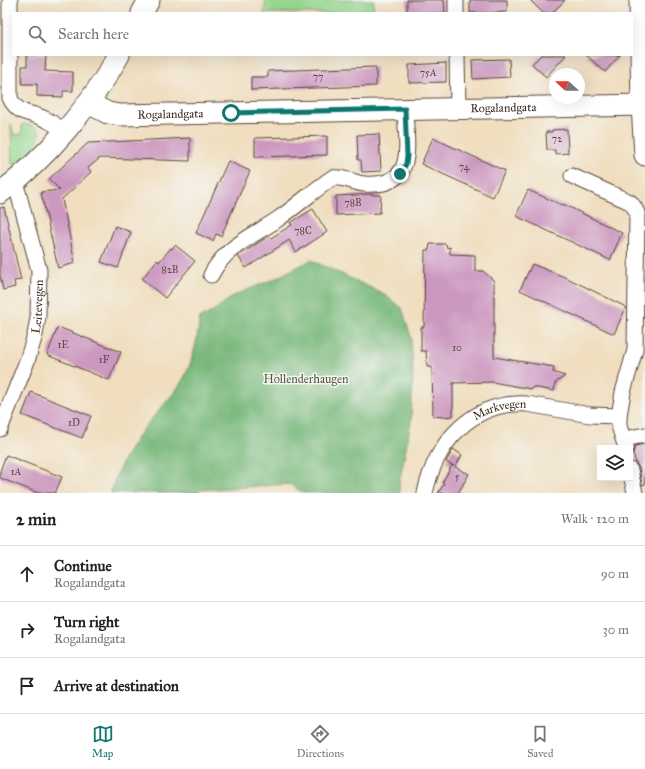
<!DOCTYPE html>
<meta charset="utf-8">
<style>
:root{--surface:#fff;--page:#f2f2f2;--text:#222;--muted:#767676;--line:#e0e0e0;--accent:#0f766e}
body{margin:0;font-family:"IM FELL Great Primer",serif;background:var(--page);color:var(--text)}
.controls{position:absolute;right:12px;bottom:12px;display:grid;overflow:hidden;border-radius:0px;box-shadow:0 4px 16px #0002}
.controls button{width:36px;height:36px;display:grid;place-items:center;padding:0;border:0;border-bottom:1px solid var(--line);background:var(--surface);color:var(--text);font:20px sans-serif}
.compass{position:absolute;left:549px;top:68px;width:36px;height:36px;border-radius:50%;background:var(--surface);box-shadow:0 4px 16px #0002;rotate:291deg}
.stop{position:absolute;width:12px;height:12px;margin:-9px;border:3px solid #0f766e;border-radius:50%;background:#fff}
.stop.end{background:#0f766e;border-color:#fff;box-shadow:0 1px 4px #0008}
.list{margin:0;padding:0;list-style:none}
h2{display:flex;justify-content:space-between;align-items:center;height:52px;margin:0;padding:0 16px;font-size:17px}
h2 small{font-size:13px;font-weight:400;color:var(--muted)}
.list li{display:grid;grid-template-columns:26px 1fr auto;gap:12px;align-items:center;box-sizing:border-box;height:56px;padding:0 16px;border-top:1px solid var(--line)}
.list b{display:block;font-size:15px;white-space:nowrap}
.list p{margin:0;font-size:13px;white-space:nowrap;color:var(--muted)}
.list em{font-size:13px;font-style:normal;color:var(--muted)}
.icon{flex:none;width:22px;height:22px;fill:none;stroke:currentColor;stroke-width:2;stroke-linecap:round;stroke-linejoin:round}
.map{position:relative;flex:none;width:645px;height:493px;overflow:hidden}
.search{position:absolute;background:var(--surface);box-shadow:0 4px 16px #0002;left:12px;right:12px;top:12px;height:44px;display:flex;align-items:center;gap:10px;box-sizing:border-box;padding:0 14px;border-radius:0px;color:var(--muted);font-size:15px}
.sheet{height:220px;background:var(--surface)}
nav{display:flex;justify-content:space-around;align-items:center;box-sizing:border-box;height:56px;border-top:1px solid var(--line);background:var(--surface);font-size:11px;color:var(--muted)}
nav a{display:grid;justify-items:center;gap:2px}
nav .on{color:var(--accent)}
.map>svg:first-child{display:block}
.green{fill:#95d78f;stroke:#688056}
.forest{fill:#78b87a;stroke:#5a714c}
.building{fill:#cc98c0}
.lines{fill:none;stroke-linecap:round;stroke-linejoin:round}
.street-casing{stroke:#564536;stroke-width:17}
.secondary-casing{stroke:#564536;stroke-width:23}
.street{stroke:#fff;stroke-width:15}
.secondary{stroke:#fff;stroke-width:21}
.route{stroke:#0f766e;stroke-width:5}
.labels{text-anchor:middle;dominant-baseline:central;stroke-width:3;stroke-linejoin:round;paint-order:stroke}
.number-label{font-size:10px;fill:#5f4646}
.street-label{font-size:12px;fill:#3b2a1e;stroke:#f6f6f2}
.park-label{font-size:12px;fill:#52553a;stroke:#f6f6f2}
</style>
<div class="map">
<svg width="645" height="493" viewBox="0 0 645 493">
<rect width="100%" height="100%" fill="#f6f6f2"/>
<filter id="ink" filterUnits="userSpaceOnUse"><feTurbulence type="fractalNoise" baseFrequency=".025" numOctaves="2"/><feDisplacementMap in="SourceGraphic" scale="8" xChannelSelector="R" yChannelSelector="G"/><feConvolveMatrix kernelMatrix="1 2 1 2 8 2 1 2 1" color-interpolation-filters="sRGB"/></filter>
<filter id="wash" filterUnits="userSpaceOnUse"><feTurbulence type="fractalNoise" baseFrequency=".012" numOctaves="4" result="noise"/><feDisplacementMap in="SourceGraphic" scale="16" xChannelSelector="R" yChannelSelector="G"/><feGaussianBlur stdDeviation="0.9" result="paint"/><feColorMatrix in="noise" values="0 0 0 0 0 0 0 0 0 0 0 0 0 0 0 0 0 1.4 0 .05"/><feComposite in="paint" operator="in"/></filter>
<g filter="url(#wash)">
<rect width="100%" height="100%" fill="#f0debf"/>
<g class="green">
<polygon points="266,0 374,0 373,13 264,13"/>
<path d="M11 124 14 135 22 134V124C58 126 28 155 16 166L12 164Z"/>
</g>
<path class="forest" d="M311 260 382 293 402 308 411 337 413 371 411 422 399 484 400 493H303L290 484 200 490 198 493H111C115 472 131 445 144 428 155 413 169 401 179 386 193 366 197 341 200 317L207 315 235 295 274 279Z"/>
<g id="blocks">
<g class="building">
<polygon points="407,0 444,0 445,13 407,13"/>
<polygon points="470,0 507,0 507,12 470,13"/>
<polygon points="530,0 565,0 552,13 543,13"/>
<polygon points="27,55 46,55 45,71 73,72 73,91 63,91 63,97 37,96 37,84 22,84 22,66 27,66"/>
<polygon points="541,55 566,55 546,77 532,64"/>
<polygon points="586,55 620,55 605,72"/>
<polygon points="509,59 510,77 473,79 472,60"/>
<polygon points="446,63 446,82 409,83 409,65"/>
<polygon points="376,67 376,86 251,90 251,77 268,77 268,71"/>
<polygon points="567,129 568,153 555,154 555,150 547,150 546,132 552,132 552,130"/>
<polygon points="379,134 381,171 362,172 361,160 358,160 357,135"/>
<polygon points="327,136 327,155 255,157 255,138"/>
<polygon points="190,138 190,161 100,158 88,168 91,172 62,199 75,263 58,268 41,192 60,190 49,179 88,143"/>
<polygon points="433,138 505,171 493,197 421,164"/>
<polygon points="228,161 250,171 221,236 216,234 213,241 196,233"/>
<polygon points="528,190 562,205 563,204 622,233 610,260 516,216"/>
<polygon points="373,194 373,195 381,195 380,213 336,215 336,196"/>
<polygon points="4,207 21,280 14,281 15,287 3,290 0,276 0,208"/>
<polygon points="313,209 327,232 296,252 289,240 246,268 238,256 269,236 271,238 292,225 290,223"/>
<polygon points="115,226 131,232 118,268 101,262"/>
<polygon points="430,244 446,244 447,248 450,247 450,254 475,255 475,271 483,271 494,281 494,357 554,367 553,372 565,376 555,383 554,391 533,387 531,389 492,382 453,383 453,416 442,417 433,416 432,367 427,367 426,351 421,351 421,327 424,327 425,250 429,250"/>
<polygon points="175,245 195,261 165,298 142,279 157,260 159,262 171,248 172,249"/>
<polygon points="532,264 567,278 626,307 614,334 520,290"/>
<polygon points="58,327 121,352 109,380 47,355"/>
<polygon points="31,392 91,416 82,438 22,415"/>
<polygon points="645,444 645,484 642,485 639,468 636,463 633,453 635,446"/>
<polygon points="453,449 462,455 455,467 469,474 458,493 438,493 444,484 442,483 452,465 454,466 446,462"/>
<polygon points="6,455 62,477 55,493 38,493 0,478 0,471"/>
</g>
</g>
</g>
<g filter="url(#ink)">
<use href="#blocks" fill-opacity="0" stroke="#564536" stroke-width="1"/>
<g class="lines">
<defs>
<g id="street">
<path d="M10 0V98C19 116 29 111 45 119 52 122 58 127 64 131"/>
<polyline points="456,0 456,13"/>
<polyline points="457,55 458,108"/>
<polyline points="572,176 630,202 634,207 637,213 635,350 623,392 619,416 619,426 626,448"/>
<path d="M211 275C226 246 252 237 278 219 297 206 313 191 332 178 344 176 353 183 364 184 418 188 406 145 405 109"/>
<path id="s1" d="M0 429 27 361 35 335 38 317 39 270 15 181"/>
<polyline points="624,439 645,435"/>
<polyline points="630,470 635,493"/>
<path id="s2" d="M425 493C436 442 472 401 527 404L590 415 619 416"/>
</g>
<g id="secondary">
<polyline points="640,0 642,105 645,155"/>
<polyline points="142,13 149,0"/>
<path id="s3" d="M88 103 108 113 120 115 645 105"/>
<path d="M0 193C46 159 91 105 119 55"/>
</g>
</defs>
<use href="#street" class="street-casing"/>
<use href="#secondary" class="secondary-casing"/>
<use href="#street" class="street"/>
<use href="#secondary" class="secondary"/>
</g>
</g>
<g class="lines" filter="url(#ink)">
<polyline class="route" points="231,113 405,109 407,156 406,164 400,174"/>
</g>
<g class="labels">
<g class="number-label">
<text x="428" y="73">75A</text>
<text x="318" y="77">77</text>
<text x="557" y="139">72</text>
<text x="464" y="167">74</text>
<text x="353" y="203">78B</text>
<text x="303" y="231">78C</text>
<text x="170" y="270">82B</text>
<text x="63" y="345">1E</text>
<text x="457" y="348">10</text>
<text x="104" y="360">1F</text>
<text x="74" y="423">1D</text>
<text x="16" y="472">1A</text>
<text x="457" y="477">5</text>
</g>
<g class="street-label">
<text stroke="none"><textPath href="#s3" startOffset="418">Rogalandgata</textPath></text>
<text stroke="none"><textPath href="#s3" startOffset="85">Rogalandgata</textPath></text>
<text stroke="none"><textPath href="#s1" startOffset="129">Leitevegen</textPath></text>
<text stroke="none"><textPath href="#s2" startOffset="120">Markvegen</textPath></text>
</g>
<g class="park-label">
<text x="306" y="379">Hollenderhaugen</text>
</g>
</g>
</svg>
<div class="controls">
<button><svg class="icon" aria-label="layers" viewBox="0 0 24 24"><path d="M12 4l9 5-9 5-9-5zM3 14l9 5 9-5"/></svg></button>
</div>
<svg class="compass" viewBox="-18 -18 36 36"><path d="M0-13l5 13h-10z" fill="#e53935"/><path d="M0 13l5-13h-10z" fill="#767676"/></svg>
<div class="stop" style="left:231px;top:113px"></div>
<div class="stop end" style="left:400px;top:174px"></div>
<div class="search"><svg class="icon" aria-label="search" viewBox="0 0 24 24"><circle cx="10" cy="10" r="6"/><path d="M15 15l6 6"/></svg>Search here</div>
</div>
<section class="sheet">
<h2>2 min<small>Walk · 120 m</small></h2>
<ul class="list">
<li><svg class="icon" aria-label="ahead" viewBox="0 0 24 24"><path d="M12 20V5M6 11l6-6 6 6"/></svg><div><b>Continue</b><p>Rogalandgata</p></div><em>90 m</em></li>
<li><svg class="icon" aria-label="right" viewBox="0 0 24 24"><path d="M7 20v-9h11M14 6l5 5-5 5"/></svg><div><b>Turn right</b><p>Rogalandgata</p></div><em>30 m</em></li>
<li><svg class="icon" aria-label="arrive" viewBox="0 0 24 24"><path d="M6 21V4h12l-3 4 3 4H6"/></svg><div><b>Arrive at destination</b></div></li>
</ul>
</section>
<nav>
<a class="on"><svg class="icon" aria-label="map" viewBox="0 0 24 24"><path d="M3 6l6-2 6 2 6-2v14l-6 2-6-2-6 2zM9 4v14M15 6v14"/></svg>Map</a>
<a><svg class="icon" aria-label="directions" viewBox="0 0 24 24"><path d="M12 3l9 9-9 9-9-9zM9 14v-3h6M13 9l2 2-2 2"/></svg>Directions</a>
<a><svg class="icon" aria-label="saved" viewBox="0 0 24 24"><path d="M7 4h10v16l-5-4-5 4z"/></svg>Saved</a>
</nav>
